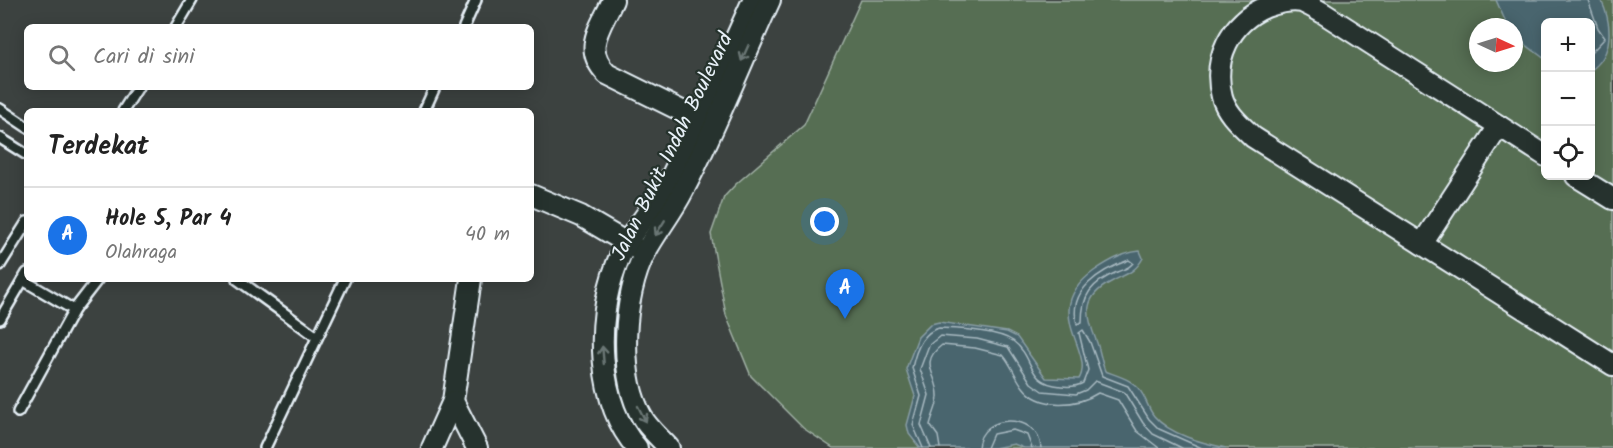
<!DOCTYPE html>
<html lang="id">
<meta charset="utf-8">
<style>
:root{--surface:#fff;--page:#f6f6f6;--text:#222;--muted:#767676;--line:#e0e0e0;--accent:#1a73e8}
body{margin:0;font-family:Kalam,sans-serif;background:var(--page);color:var(--text)}
.controls{position:absolute;right:18px;top:18px;display:grid;overflow:hidden;border-radius:9px;box-shadow:0 3px 15px #0003}
.controls button{width:54px;height:54px;display:grid;place-items:center;padding:0;border:0;border-bottom:2px solid var(--line);background:var(--surface);color:var(--text);font:30px sans-serif}
.compass{position:absolute;left:1469px;top:18px;width:54px;height:54px;border-radius:50%;background:var(--surface);box-shadow:0 3px 15px #0003;rotate:94deg}
.you{position:absolute;left:825px;top:222px;width:21px;height:21px;margin:-15px;border:4px solid #fff;border-radius:50%;background:#1a73e8;box-shadow:0 0 0 9px #1a73e833}
.badge{display:grid;place-items:center;width:39px;height:39px;border-radius:50%;background:var(--accent);color:#fff;font-size:20px;font-weight:700}
.pin{position:absolute;translate:-50% -50px;filter:drop-shadow(0 2px 3px #0008)}
.pin::after{content:'';position:absolute;top:32px;width:21px;height:18px;background:inherit;clip-path:polygon(0 0,100% 0,50% 100%)}
.list{margin:0;padding:0;list-style:none}
h2{display:flex;justify-content:space-between;align-items:center;height:78px;margin:0;padding:0 24px;font-size:26px}
h2 small{font-size:20px;font-weight:400;color:var(--muted)}
.list li{display:grid;grid-template-columns:39px 1fr auto;gap:18px;align-items:center;box-sizing:border-box;height:96px;padding:0 24px;border-top:2px solid var(--line)}
.list b{display:block;font-size:22px;white-space:nowrap}
.list p{margin:0;font-size:20px;white-space:nowrap;color:var(--muted)}
.list em{font-size:20px;font-style:normal;color:var(--muted)}
.icon{flex:none;width:33px;height:33px;fill:none;stroke:currentColor;stroke-width:2;stroke-linecap:round;stroke-linejoin:round}
.map{position:relative;flex:none;width:1613px;height:448px;overflow:hidden}
.search{position:absolute;background:var(--surface);box-shadow:0 3px 15px #0003;left:24px;top:24px;width:510px;height:66px;display:flex;align-items:center;gap:15px;box-sizing:border-box;padding:0 21px;border-radius:9px;color:var(--muted);font-size:22px}
.panel{position:absolute;background:var(--surface);box-shadow:0 3px 15px #0003;left:24px;top:108px;width:510px;height:174px;border-radius:9px}
.map>svg:first-child{display:block}
.green{fill:#576e52;stroke:#a0b0a5;stroke-width:1.5;fill-rule:evenodd}
.water{fill:#48656e;stroke:#889da5;stroke-width:1.5}
.lines{fill:none;stroke-linecap:round;stroke-linejoin:round}
.shore{stroke:#a8b9c1;stroke-width:1.5}
.lane-casing{stroke:#e8f1f8;stroke-width:14}
.street-casing{stroke:#e8f1f8;stroke-width:24}
.lane{stroke:#26332d;stroke-width:9}
.street{stroke:#26332d;stroke-width:20}
.oneway{stroke:#6a7674}
.labels{text-anchor:middle;dominant-baseline:central;stroke-width:4.5;stroke-linejoin:round;paint-order:stroke}
.street-label{font-size:21px;fill:#e8f1f8;stroke:#26332d}
</style>
<div class="map">
<svg width="1613" height="448" viewBox="0 0 1613 448">
<rect width="100%" height="100%" fill="#3c4240"/>
<filter id="ink" filterUnits="userSpaceOnUse"><feTurbulence type="fractalNoise" baseFrequency=".0167" numOctaves="2"/><feDisplacementMap in="SourceGraphic" scale="12" xChannelSelector="R" yChannelSelector="G"/><feConvolveMatrix kernelMatrix="1 2 1 2 8 2 1 2 1" color-interpolation-filters="sRGB"/></filter>
<g filter="url(#ink)">
<path class="green" d="M861 0H1613V448H833L803 428 751 376 726 315 711 234 724 197 736 184 804 125ZM1546 22H1590V176H1546ZM1478 27H1514V63H1478Z"/>
<g class="water">
<path d="M1496 0H1601C1613 25 1613 55 1591 70L1590 22H1546L1545 59 1514 36V27H1508Z"/>
<path d="M1140 251 1143 258C1135 273 1125 274 1111 282 1082 297 1086 315 1096 340 1100 350 1101 361 1105 371 1121 377 1135 380 1143 395 1147 402 1149 410 1154 416 1170 435 1203 443 1226 448H1024L1014 444 994 448H920L909 434 907 425 915 396 906 369 918 337 931 324 939 322 1007 332 1017 337 1046 378 1079 379C1096 351 1038 311 1094 271 1107 262 1124 252 1140 251Z"/>
</g>
<g class="lines">
<g class="shore">
<polyline points="1588,0 1598,28 1605,38 1590,54"/>
<path d="M1129 260 1133 263C1128 269 1124 269 1117 272 1091 283 1082 295 1082 322L1077 324C1067 290 1101 270 1129 260Z"/>
<path d="M923 448 913 425 921 396 912 368C915 353 922 332 939 328 958 329 997 330 1013 341 1036 358 1025 383 1061 386 1069 387 1076 387 1083 383L1088 370 1079 333 1083 330 1090 342 1102 376 1128 386 1149 419 1159 429 1202 448"/>
<polyline points="931,448 921,425 929,395 920,369 929,345 940,336 977,339 1008,347 1031,383 1042,391 1076,394 1086,390 1095,381 1124,392 1143,423 1153,434 1182,448"/>
<path d="M940 448 938 436 930 425C932 416 937 408 938 397 939 375 917 364 942 345L975 348 1003 355C1012 365 1015 377 1023 387 1040 410 1078 406 1098 393L1118 400 1137 431 1159 448"/>
<path d="M978 448C980 412 1039 412 1041 448"/>
<polyline points="987,448 993,434 1013,430 1027,435 1032,448"/>
</g>
<defs>
<g id="lane">
<polyline points="176,27 192,0"/>
<polyline points="464,27 476,0"/>
<polyline points="0,109 27,127"/>
<polyline points="123,111 138,87"/>
<polyline points="424,111 435,87"/>
<polyline points="0,138 27,155"/>
<polyline points="0,265 27,222"/>
<polyline points="237,279 317,337"/>
<polyline points="23,280 74,310"/>
<polyline points="0,319 27,273"/>
<polyline points="18,412 74,310 98,279"/>
<polyline points="265,448 345,279"/>
</g>
<g id="street">
<path d="M613 0C600 29 582 48 607 74L710 125"/>
<path d="M1546 156 1323 13C1316 9 1309 5 1302 2 1291 0 1276 3 1266 7 1230 22 1212 59 1222 97 1227 114 1241 125 1253 137L1613 365"/>
<polyline points="1576,176 1613,199"/>
<polyline points="531,195 581,216 637,249"/>
<polyline points="1422,244 1499,126"/>
<polyline points="471,279 453,401 477,448"/>
<polyline points="432,448 453,401"/>
<path d="M637 448C597 403 595 320 616 266 628 232 657 206 673 173 701 116 727 58 753 0"/>
<path d="M669 448C660 438 648 428 642 417 618 375 623 295 645 253 656 232 672 213 683 191 715 130 741 63 770 0"/>
</g>
</defs>
<use href="#lane" class="lane-casing"/>
<use href="#street" class="street-casing"/>
<use href="#lane" class="lane"/>
<use href="#street" class="street"/>
</g>
<defs><path id="oneway-shaft" d="M-6 0H5M1.5-3L5.5 0L1.5 3" fill="none" stroke-width="1.6" stroke-linecap="round" stroke-linejoin="round" transform="scale(1.5)"/></defs>
<g class="oneway">
<use href="#oneway-shaft" transform="translate(745 53) rotate(114)"/>
<use href="#oneway-shaft" transform="translate(660 228) rotate(122)"/>
<use href="#oneway-shaft" transform="translate(603 355) rotate(-95)"/>
<use href="#oneway-shaft" transform="translate(642 414) rotate(63)"/>
</g>
</g>
<g class="labels">
<g class="street-label">
<text transform="translate(673 147) rotate(-64)">Jalan Bukit Indah Boulevard</text>
</g>
</g>
</svg>
<div class="controls">
<button>+</button>
<button>−</button>
<button><svg class="icon" aria-label="locate" viewBox="0 0 24 24"><circle cx="12" cy="12" r="6"/><path d="M12 2v4M12 18v4M2 12h4M18 12h4"/></svg></button>
</div>
<svg class="compass" viewBox="-18 -18 36 36"><path d="M0-13l5 13h-10z" fill="#e53935"/><path d="M0 13l5-13h-10z" fill="#767676"/></svg>
<div class="you"></div>
<div class="pin badge" style="left:845px;top:319px">A</div>
<div class="search"><svg class="icon" aria-label="search" viewBox="0 0 24 24"><circle cx="10" cy="10" r="6"/><path d="M15 15l6 6"/></svg>Cari di sini</div>
<section class="panel">
<h2>Terdekat<small></small></h2>
<ul class="list">
<li><span class="badge">A</span><div><b>Hole 5, Par 4</b><p>Olahraga</p></div><em>40 m</em></li>
</ul>
</section>
</div>
